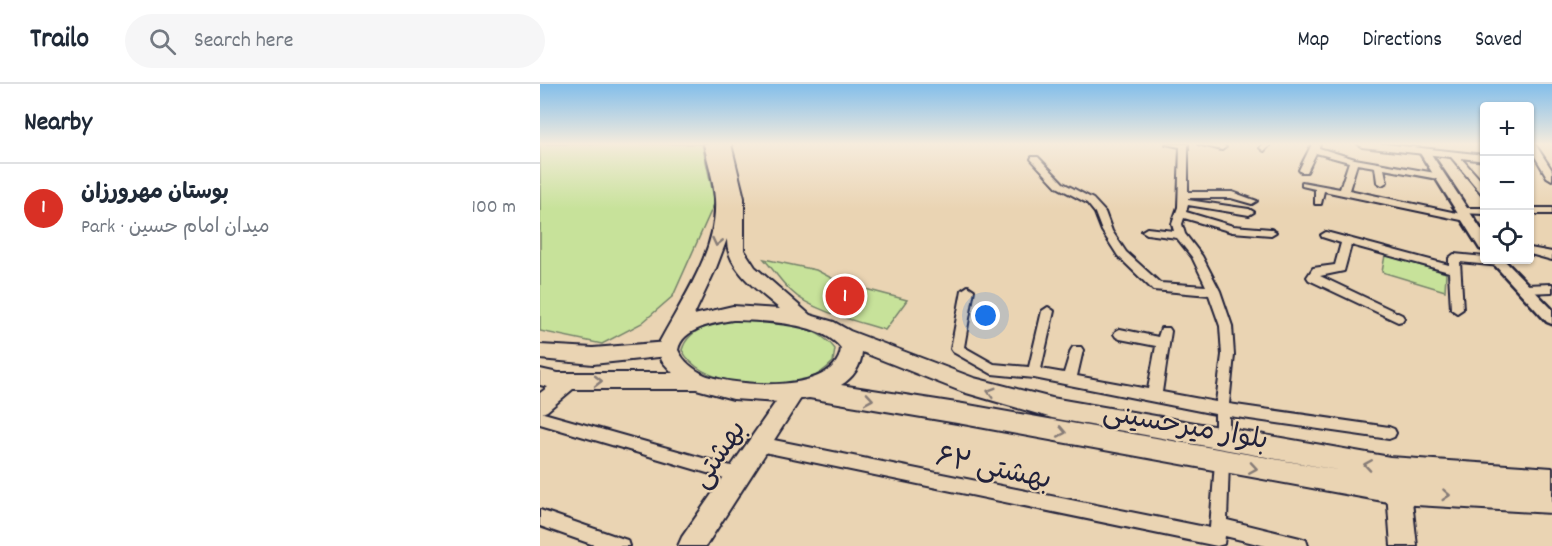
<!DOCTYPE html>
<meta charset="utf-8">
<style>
body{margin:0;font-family:Dekko,"Playpen Sans Arabic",sans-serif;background:#f6f6f7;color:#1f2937}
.controls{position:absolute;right:18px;top:18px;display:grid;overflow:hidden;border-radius:6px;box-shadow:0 2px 4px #0004}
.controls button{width:54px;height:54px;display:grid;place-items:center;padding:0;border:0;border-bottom:2px solid #e0e1e3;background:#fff;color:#1f2937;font:30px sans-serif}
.you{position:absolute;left:446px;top:232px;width:21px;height:21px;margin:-15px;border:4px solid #fff;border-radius:50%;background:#1a73e8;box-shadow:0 0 0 9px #1a73e833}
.badge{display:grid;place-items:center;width:39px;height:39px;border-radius:50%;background:#d93025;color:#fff;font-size:20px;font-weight:700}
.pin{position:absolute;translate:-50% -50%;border:3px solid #fff;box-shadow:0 2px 6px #0006}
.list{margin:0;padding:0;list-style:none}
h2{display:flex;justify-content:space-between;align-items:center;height:78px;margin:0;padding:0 24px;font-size:26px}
h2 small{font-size:20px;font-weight:400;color:#747a83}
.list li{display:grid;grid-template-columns:39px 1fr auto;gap:18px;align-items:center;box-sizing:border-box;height:90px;padding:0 24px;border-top:2px solid #e0e1e3}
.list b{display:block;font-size:22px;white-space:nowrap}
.list p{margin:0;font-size:20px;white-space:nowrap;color:#747a83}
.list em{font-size:20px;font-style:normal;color:#747a83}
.icon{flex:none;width:33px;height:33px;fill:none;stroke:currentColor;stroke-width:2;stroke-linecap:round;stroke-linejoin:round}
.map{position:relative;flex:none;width:1012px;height:462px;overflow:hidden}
header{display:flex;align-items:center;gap:36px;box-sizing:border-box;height:84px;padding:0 30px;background:#fff;border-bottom:2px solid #e0e1e3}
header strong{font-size:28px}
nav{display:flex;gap:33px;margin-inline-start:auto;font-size:21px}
.search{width:420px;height:54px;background:#f6f6f7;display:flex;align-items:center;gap:15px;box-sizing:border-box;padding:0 21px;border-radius:33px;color:#747a83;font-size:22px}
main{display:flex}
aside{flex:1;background:#fff}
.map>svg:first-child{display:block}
</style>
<header>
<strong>Trailo</strong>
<div class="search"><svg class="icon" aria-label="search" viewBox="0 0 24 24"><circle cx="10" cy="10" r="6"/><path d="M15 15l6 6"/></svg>Search here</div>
<nav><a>Map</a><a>Directions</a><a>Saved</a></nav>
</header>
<main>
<aside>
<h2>Nearby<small></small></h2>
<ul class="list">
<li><span class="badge">1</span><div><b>بوستان مهرورزان</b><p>Park · میدان امام حسین</p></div><em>100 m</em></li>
</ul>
</aside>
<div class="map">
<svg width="1012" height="462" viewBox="0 0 1012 462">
<rect width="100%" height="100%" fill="#ead4b3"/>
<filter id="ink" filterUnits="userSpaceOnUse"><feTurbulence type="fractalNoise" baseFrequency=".0167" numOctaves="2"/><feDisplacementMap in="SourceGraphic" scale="12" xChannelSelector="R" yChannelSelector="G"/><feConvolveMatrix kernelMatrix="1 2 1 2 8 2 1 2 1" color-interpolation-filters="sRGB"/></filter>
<g filter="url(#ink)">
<path fill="#c7e29a" stroke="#74826a" stroke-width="1.5" d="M0,60h162l13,58 -42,94 -31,27 -40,21 -62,-13z
M845,171l61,18 -1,18 -63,-19z
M224,175l52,11 23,12 68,18 -22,30c-28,-9 -74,-19 -94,-39 -10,-9 -18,-22 -27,-32z
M203,236c31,1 73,3 92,29l-2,13c-7,7 -14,13 -23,16 -36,12 -109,9 -128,-28 7,-25 39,-28 61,-30z"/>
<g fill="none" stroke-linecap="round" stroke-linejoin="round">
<g stroke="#22223b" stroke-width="4">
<path id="minor" d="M626,60h22v48h44l25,9 -5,3 -21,-6h-43v2l61,9 5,3 -5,3 -61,-10 -2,7 47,14 38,3 5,3 -5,3 -39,-3 -48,-14 -2,6 3,10 17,22 18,35 12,35 2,29 -5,49 160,23 5,2 2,4 -2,4 -5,2 -160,-23v22l-2,5 -5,1 -5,-1 -2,-5v-24l-181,-36 -42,-4 -39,-22 -2,-3 11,-59 6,-4 6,4 -10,57 30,17 35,3 13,-56 6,-4 6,4 -13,58 23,4 7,-23 2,-3h8l2,3 -6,26 71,13 8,-43 -36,-7 -4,-2 -2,-3 2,-3 4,-2 38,8 3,-9h8l2,3 -9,61 54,10 6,-47 -2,-29 -11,-31 -56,-5 -35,-34 -16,-25 -7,-18 -8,-10 -30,-16 -26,-28 1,-2h6l25,26 30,16 12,13 7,19 14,21 34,31 46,3 -14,-29 -15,-19 -30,-4 -5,-3 5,-3 27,3 -2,-7 6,-17 2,-60z
M658,60h22l6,3 -4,3z
M723,60h8l-7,7 -4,-3z
M772,60h8l-1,4 36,11 86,15v4l-3,1 -54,-10 3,13 -5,3 -5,-3 -2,-15 -18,-3 -8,26 117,25 5,3 -5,3 -142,-30 -3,13h-6v-15l-13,-3v-4l38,7 9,-27 -33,-9 -9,19h-6l-2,-2z
M818,60h27l100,11v6l-24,-3 24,27v10l-3,-1 -31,-37 -89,-10z
M990,60h5l17,26v10l-5,-3 -17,-29z
M922,124h23v6l-26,-1 -2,-2z
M990,124h22v6h-22z
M786,148l123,33v-7l5,-4 31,3v3h19l1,2 -5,4 -40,-4 3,47 -6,4 -6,-4 -2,-37 -98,-27 -7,26 -24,5 82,39 2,3 -2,3 -4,1 -89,-42 -2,-3 6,-9 22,-3 6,-22 -19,-6 -1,-2z
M990,164l22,4v8l-22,-6z
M1012,200v8l-27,1 -6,-4 6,-4z
M0,328l198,56 5,2 3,5 -3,5 -5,2 -198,-58z
M219,353l451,91 5,-66 2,-5 5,-2 5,2 2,5 -2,58 73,18 6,2 2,6h-42l-41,-10 -1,8 -7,2 -458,-95 -5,-2 -2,-5 2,-5z
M0,426l81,28 6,2 2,6h-32l-57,-20z"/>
</g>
<g stroke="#22223b" stroke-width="5">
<path id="tertiary" d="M885,66l4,1 56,84v15l-5,-1 -60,-96z
M950,176h14l48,49v15l-5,-2z"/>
</g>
<g stroke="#22223b" stroke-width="4">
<path id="secondary" d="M128,258l7,2 3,5 -3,5 -7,2 -75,8 -53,-5v-14l53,3z
M0,285l18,4h138l7,2 3,6 -3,6 -7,2h-123l-26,22 -7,3v-21l8,-6 -8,-2z
M254,300l7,2 3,6 -3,6 -95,148h-28l4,-9 105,-151z
M859,397l8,3 4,8 6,54h-26l-4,-54 4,-8z"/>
</g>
<g stroke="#22223b" stroke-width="4">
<path id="primary" d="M164,60h27l13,54v52l11,17 55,48 24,7 16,9 124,47 78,20 338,59 162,11v45l-153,-9 -436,-80 -154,-26 -29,4 -47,-3 -44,-12 -9,-6 -18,-20 -4,-11 2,-9c23,-43 58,-91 55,-142 -1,-18 -7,-37 -11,-55zM187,155c-1,30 33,53 53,70l-47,-3 -39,9 22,-47zM193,236c31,1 88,2 108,28 -3,47 -105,39 -136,27 -11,-5 -22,-14 -27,-25 4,-22 36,-27 55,-30zM322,268l101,40 89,26 291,53 -380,-67 -122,-19c12,-7 20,-19 21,-33z"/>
</g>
<use href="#minor" fill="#ead4b3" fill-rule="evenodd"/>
<use href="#tertiary" fill="#ead4b3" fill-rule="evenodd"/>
<use href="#secondary" fill="#ead4b3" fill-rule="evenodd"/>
<use href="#primary" fill="#ead4b3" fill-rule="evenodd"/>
</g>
<defs><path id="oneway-chevron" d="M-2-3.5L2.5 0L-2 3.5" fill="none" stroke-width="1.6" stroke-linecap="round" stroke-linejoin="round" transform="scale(1.5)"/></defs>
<g stroke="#867b77">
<use href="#oneway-chevron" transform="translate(177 158) rotate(103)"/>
<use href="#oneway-chevron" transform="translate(58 297)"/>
<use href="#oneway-chevron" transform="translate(451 308) rotate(-163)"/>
<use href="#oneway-chevron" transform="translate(329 315) rotate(9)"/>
<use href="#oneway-chevron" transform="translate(522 348) rotate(11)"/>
<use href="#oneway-chevron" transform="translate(828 381) rotate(-171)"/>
<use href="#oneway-chevron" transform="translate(713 384) rotate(9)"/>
<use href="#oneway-chevron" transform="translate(906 411) rotate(4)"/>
</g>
</g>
<linearGradient id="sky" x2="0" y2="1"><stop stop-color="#83beea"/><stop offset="0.48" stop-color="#f6ecdd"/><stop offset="1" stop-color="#f6ecdd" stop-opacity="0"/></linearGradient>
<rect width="1012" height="125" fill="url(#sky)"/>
<g text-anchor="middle" stroke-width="4.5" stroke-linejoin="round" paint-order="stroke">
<g font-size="28" fill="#22223b" stroke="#ead4b3">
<text transform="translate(646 340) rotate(10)" y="10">بلوار میرحسینی</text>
<text transform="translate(177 369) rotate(-56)" y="10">بهشتی</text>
<text transform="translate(454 382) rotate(12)" y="10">بهشتی ۶۲</text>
</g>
</g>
</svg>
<div class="controls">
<button>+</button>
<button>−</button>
<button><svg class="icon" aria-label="locate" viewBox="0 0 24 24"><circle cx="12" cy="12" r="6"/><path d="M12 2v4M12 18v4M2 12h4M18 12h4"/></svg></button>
</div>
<div class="you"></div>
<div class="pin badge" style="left:305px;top:212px">1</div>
</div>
</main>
